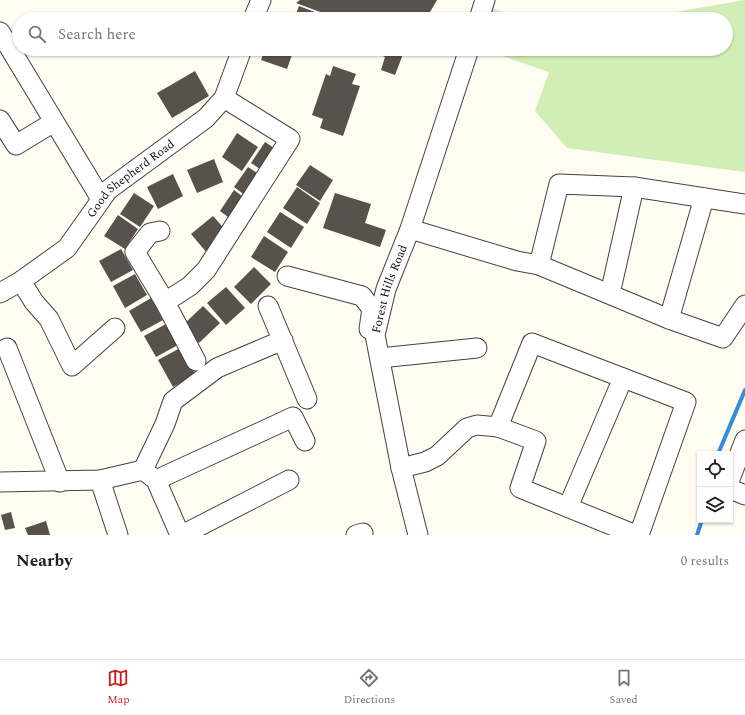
<!DOCTYPE html>
<style>
body{margin:0;font-family:Spectral,serif;background:#f6f6f6;color:#202124}
.controls{position:absolute;right:12px;bottom:12px;display:grid;overflow:hidden;border-radius:0px;box-shadow:0 1px 3px #0004}
.controls button{width:36px;height:36px;display:grid;place-items:center;padding:0;border:0;border-bottom:1px solid #e0e0e0;background:#fff;color:#202124;font:20px sans-serif}
.list{margin:0;padding:0;list-style:none}
h2{display:flex;justify-content:space-between;align-items:center;height:52px;margin:0;padding:0 16px;font-size:17px}
h2 small{font-size:13px;font-weight:400;color:#757577}
.icon{flex:none;width:22px;height:22px;fill:none;stroke:currentColor;stroke-width:2;stroke-linecap:round;stroke-linejoin:round}
.map{position:relative;flex:none;width:745px;height:535px;overflow:hidden}
.search{position:absolute;background:#fff;box-shadow:0 1px 3px #0004;left:12px;right:12px;top:12px;height:44px;display:flex;align-items:center;gap:10px;box-sizing:border-box;padding:0 14px;border-radius:22px;color:#757577;font-size:15px}
.sheet{height:124px;background:#fff}
nav{display:flex;justify-content:space-around;align-items:center;box-sizing:border-box;height:56px;border-top:1px solid #e0e0e0;background:#fff;font-size:11px;color:#757577}
nav a{display:grid;justify-items:center;gap:2px}
nav .on{color:#cc1b1a}
.map>svg:first-child{display:block}
</style>
<div class="map">
<svg width="745" height="535" viewBox="0 0 745 535">
<rect width="100%" height="100%" fill="#fffdf2"/>
<path fill="#d1eeb7" d="M745,0v172l-178,-24 -32,-37 14,-39 -67,-23h244v-30h-92z
M492,8l30,11h-34z"/>
<g fill="none" stroke-linecap="round" stroke-linejoin="round">
<path stroke="#328ed9" stroke-width="4" d="M718,454l27,-64
M697,535l5,-15"/>
</g>
<path fill="#59514b" d="M300,0h137l-11,19h-87l-43,-16z
M299,6l34,13h-39z
M265,49h29l-7,20 -26,-9z
M364,49h41l-10,26 -14,-5 4,-13z
M333,66l23,8 -4,10 8,2 -17,50 -23,-8 3,-9 -11,-4 14,-41 4,2z
M195,71l14,25 -37,22 -15,-25z
M237,133l21,14 -16,24 -20,-14z
M265,142l12,8 -14,21 -12,-8z
M214,159l9,23 -26,11 -10,-23z
M310,165l23,15 -13,21 -24,-16z
M248,167l12,8 -14,21 -12,-9z
M173,174l10,22 -25,13 -11,-22z
M297,187l23,16 -13,21 -24,-16z
M234,190l12,9 -14,21 -12,-9z
M134,193l20,13 -14,21 -20,-13z
M335,193l36,11 -6,19 21,7 -6,17 -57,-19z
M280,212l24,15 -13,21 -24,-16z
M118,215l20,14 -13,20 -21,-13z
M213,216l16,18 -22,19 -16,-19z
M264,236l24,16 -13,20 -24,-15z
M121,249l12,21 -22,12 -12,-21z
M254,267l17,17 -20,20 -17,-17z
M135,274l12,21 -22,13 -12,-22z
M226,287l19,21 -19,17 -19,-22z
M151,298l12,22 -22,12 -12,-21z
M203,306l17,17 -21,20 -16,-18z
M166,324l12,21 -22,12 -12,-21z
M180,348l15,26 -22,13 -15,-27z
M11,512l4,16 -10,2 -4,-15z
M46,521l4,14h-22l-3,-7z"/>
<g fill="none" stroke-linecap="round" stroke-linejoin="round">
<g stroke="#424242" stroke-width="21">
<g id="minor">
<path d="M253,19l8,-19"/>
<path d="M479,19l6,-19"/>
<path d="M0,32l101,167"/>
<path d="M0,120l16,25 38,-23"/>
<path d="M410,229l107,32 22,4 130,54 54,19 22,-33"/>
<path d="M160,231l-10,2 -15,19 30,50 31,59"/>
<path d="M539,265l20,-81 75,3 111,17"/>
<path d="M287,276l75,20 10,13 -3,20"/>
<path d="M21,281l13,21 15,17 23,47 43,-38"/>
<path id="s1" d="M0,293l21,-12 46,-33 41,-58 98,-72 18,-20 18,-49"/>
<path d="M610,294l24,-107"/>
<path d="M165,302l25,-16 16,-16 84,-131 -66,-41"/>
<path d="M268,306l39,93"/>
<path d="M669,319l35,-121"/>
<path d="M7,348l53,134"/>
<path d="M380,358l97,-10"/>
<path d="M498,427l34,-84 154,59 -47,133"/>
<path d="M401,468l24,-6 12,-6 30,-28 10,-3 21,2 38,14 -16,47 116,47"/>
<path d="M143,470l22,-46 8,-23 44,-33 66,-28"/>
<path d="M730,479l15,-39"/>
<path d="M100,480l18,55"/>
<path d="M156,480l137,-63 12,24"/>
<path d="M0,482l100,-2 43,-10 13,10 24,55"/>
<path d="M730,489l15,6"/>
<path d="M568,507l55,-129"/>
<path d="M182,535l107,-55"/>
<path d="M356,535l7,-2"/>
<path id="s2" d="M418,535l-17,-67 -26,-133 11,-46 24,-60 59,-180"/>
</g>
</g>
<use href="#minor" stroke="#fff" stroke-width="19"/>
</g>
<g text-anchor="middle" stroke-width="4" stroke-linejoin="round" paint-order="stroke">
<g font-size="12" fill="#0f0f0f" stroke="#fff">
<text dy="4" stroke="none"><textPath href="#s1" startOffset="176">Good Shepherd Road</textPath></text>
<text dy="4" stroke="none"><textPath href="#s2" startOffset="253">Forest Hills Road</textPath></text>
</g>
</g>
</svg>
<div class="controls">
<button><svg class="icon" aria-label="locate" viewBox="0 0 24 24"><circle cx="12" cy="12" r="6"/><path d="M12 2v4M12 18v4M2 12h4M18 12h4"/></svg></button>
<button><svg class="icon" aria-label="layers" viewBox="0 0 24 24"><path d="M12 4l9 5-9 5-9-5zM3 14l9 5 9-5"/></svg></button>
</div>
<div class="search"><svg class="icon" aria-label="search" viewBox="0 0 24 24"><circle cx="10" cy="10" r="6"/><path d="M15 15l6 6"/></svg>Search here</div>
</div>
<section class="sheet">
<h2>Nearby<small>0 results</small></h2>
<ul class="list">
</ul>
</section>
<nav>
<a class="on"><svg class="icon" aria-label="map" viewBox="0 0 24 24"><path d="M3 6l6-2 6 2 6-2v14l-6 2-6-2-6 2zM9 4v14M15 6v14"/></svg>Map</a>
<a><svg class="icon" aria-label="directions" viewBox="0 0 24 24"><path d="M12 3l9 9-9 9-9-9zM9 14v-3h6M13 9l2 2-2 2"/></svg>Directions</a>
<a><svg class="icon" aria-label="saved" viewBox="0 0 24 24"><path d="M7 4h10v16l-5-4-5 4z"/></svg>Saved</a>
</nav>
